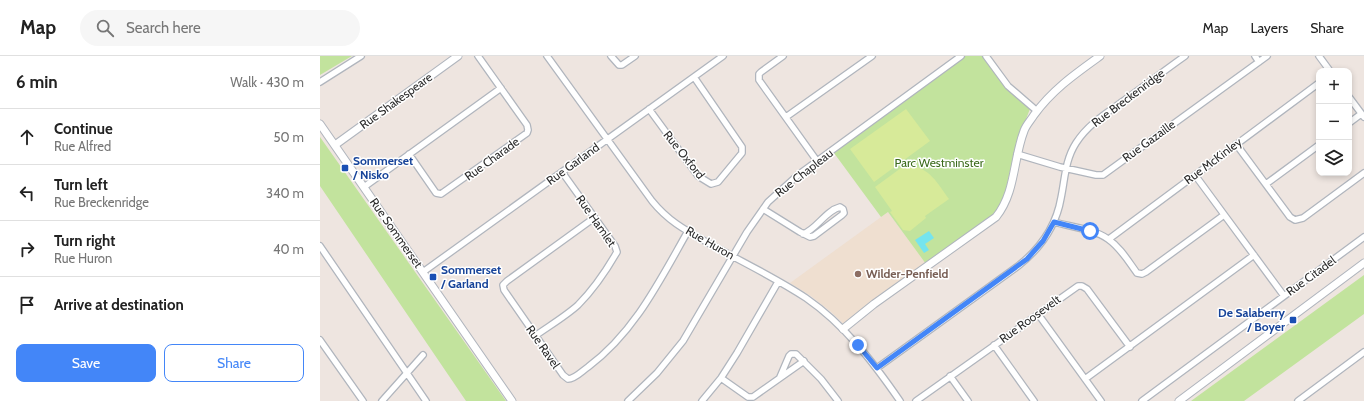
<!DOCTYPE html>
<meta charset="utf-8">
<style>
body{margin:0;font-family:Cabin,sans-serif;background:#f6f6f6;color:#222}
.controls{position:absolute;right:12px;top:12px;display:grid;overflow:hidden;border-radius:8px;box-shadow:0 2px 6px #0003}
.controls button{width:36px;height:36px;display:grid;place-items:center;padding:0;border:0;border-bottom:1px solid #e0e0e0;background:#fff;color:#222;font:20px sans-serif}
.stop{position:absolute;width:12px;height:12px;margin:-9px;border:3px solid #4386f8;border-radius:50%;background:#fff}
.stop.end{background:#4386f8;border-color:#fff;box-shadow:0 1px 4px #0008}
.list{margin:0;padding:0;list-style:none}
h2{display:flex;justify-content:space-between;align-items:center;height:52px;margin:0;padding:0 16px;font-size:17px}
h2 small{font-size:13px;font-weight:400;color:#767676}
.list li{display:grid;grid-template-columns:26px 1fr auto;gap:12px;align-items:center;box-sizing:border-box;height:56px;padding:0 16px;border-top:1px solid #e0e0e0}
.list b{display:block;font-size:15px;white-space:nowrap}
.list p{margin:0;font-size:13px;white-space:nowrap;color:#767676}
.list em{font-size:13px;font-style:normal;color:#767676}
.actions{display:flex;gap:8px;padding:12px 16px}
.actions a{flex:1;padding:9px 0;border:1px solid #4386f8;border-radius:8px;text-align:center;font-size:14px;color:#4386f8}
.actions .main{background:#4386f8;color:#fff}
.icon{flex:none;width:22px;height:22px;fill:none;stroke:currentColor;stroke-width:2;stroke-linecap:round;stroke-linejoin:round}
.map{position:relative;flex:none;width:1044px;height:345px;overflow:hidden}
header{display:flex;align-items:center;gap:24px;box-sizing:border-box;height:56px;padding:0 20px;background:#fff;border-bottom:1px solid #e0e0e0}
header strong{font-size:19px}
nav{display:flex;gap:22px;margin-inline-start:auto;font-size:14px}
.search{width:280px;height:36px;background:#f6f6f6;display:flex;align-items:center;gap:10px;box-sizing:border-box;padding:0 14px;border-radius:22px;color:#767676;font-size:15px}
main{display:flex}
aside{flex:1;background:#fff}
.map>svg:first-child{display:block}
</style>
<header>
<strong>Map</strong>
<div class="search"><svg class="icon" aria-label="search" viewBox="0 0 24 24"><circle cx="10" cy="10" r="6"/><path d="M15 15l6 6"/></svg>Search here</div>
<nav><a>Map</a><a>Layers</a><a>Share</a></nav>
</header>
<main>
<aside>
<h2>6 min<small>Walk · 430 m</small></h2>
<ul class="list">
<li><svg class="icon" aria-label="ahead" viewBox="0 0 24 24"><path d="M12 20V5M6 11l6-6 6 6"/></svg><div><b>Continue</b><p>Rue Alfred</p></div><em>50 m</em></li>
<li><svg class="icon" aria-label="left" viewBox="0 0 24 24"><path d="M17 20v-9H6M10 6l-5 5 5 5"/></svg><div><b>Turn left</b><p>Rue Breckenridge</p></div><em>340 m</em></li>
<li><svg class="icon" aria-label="right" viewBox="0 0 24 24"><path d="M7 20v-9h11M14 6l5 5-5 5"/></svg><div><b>Turn right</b><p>Rue Huron</p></div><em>40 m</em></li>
<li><svg class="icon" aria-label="arrive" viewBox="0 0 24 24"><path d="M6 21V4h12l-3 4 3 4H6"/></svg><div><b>Arrive at destination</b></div></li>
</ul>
<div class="actions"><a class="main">Save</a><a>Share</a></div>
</aside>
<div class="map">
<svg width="1044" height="345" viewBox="0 0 1044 345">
<rect width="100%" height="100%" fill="#eee5e0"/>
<path fill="#efdfd0" d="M568,156l38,52 -82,60 -14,-13 -19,-15 -21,-13z"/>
<path fill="#c2e39d" d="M0,0h32l-32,19z
M644,0h18l24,32 24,21c-6,15 -12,29 -16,44 -6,23 -7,46 -21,65l-67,46 -38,-52 -7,5 -47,-64z
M0,81l186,264h-40l-146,-215z
M1044,219v39l-120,87h-53z"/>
<path fill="#d7ea99" d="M586,53l24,32 -56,41 -24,-33z
M588,110c21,0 30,18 41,33l-24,17 1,2 -16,13 -7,-1 -13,-18 2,-1 -17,-24 26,-19z"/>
<path fill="#75e4ee" d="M609,175l5,7 -9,6 4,6 -5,3 -9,-13z"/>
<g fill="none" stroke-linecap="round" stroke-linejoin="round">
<g stroke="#b0b5bd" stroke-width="8">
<path id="minor" d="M227,0l105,145c17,21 35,30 58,43 32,18 66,34 96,54 39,27 67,64 94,103
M291,0l8,9h3l13,-9
M463,0l-22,16 -2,2v6l58,81
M666,0l22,30 29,25
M935,0l4,6
M999,0l11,15
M0,26l41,-26
M1029,41l15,20
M329,53l49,67 13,8 7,-2 24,-29v-6l-48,-70
M466,61l86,-61
M1029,67l12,-9
M916,88l54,73 5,3 8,-2 61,-45
M89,98l27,39 5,1 86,-61 1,-3 -1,-5 -49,-69
M697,98l43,13 36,8h7l164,-119
M875,119l89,121
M946,128l53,-39
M44,131l137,-99
M443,153l37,23 10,5 4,-1 28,-21 2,-2 -1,-4 -3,-2c-15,4 -23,22 -37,27
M274,162l-87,63 -4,4 1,5 59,85 5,4c7,0 14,-8 20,-12 47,-35 72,-87 100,-136
M734,166c17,5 40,7 54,17 13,9 20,22 29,34l5,1 4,-2 78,-57
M789,183l210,-156
M0,190l106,155
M103,216l300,-216
M718,258l63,87
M215,280c14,-10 31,-20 43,-31 16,-16 28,-34 39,-53l-2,-6 -53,-74
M0,284l43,61
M674,289l40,56
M557,312l141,-102c23,-18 38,-39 43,-68 4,-19 4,-38 15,-55 12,-19 32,-31 50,-44 20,-14 39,-29 59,-43
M630,320l18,25
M460,321l9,-21 2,-2h5l25,25 17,22
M401,322l27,19h5l51,-36
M765,323l169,-124
M62,345l41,-46
M308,345l29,-28 26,-32 64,-109 21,-30 30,-27 163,-119
M382,345l19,-23 16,-25 41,-71
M596,345l162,-115h4l5,3 43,58
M822,345l222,-164
M978,345l66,-49"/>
</g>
<g stroke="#b0b5bd" stroke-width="9">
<path id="tertiary" d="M0,68l192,277
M15,89l123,-89
M523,273l31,-25 122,-87c20,-25 17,-58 28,-86 2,-6 7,-11 10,-16 18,-25 41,-41 66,-59
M859,345l185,-138"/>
</g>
<use href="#minor" stroke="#fff" stroke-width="5.5"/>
<use href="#tertiary" stroke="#fff" stroke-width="7"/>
</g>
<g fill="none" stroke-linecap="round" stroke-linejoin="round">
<path stroke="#4386f8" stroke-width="5" d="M538,289l19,23 150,-109 16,-18 11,-19 36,9"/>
</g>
<g fill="#1a4fb4" stroke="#fff" stroke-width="1.5">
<rect x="21" y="108" width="8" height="8" rx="2"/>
<rect x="109" y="217" width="8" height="8" rx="2"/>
<rect x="969" y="260" width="8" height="8" rx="2"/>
</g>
<circle fill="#8d6e63" stroke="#fff" stroke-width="1.5" cx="538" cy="218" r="4"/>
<g text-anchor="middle" stroke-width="3" stroke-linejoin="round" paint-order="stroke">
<g font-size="12" fill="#2d2d2d" stroke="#fff">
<text transform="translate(808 42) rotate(-37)" y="4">Rue Breckenridge</text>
<text transform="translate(76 45) rotate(-36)" y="4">Rue Shakespeare</text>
<text transform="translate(829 85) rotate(-36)" y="4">Rue Gazaille</text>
<text transform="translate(364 99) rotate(51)" y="4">Rue Oxford</text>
<text transform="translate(172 103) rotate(-36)" y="4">Rue Charade</text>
<text transform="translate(893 105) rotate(-37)" y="4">Rue McKinley</text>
<text transform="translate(253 108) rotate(-36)" y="4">Rue Garland</text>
<text transform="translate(484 117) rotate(-38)" y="4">Rue Chapleau</text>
<text transform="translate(276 165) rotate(55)" y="4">Rue Hamlet</text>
<text transform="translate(76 177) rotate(55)" y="4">Rue Sommerset</text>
<text transform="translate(390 187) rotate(30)" y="4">Rue Huron</text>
<text transform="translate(991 220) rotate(-36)" y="4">Rue Citadel</text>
<text transform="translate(710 263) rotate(-36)" y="4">Rue Roosevelt</text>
<text transform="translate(223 291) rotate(55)" y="4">Rue Ravel</text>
</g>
<g font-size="12" font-weight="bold" fill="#164399" stroke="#fff" text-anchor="start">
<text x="33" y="109">Sommerset<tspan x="33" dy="14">/ Nisko</tspan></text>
<text x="121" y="218">Sommerset<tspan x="121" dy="14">/ Garland</tspan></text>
<text x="965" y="261" text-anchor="end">De Salaberry<tspan x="965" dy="14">/ Boyer</tspan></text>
</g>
<g font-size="12" fill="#3b6b1c" stroke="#fff">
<text x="619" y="111">Parc Westminster</text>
</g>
<g font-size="12" font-weight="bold" fill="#785e54" stroke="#fff" text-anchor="start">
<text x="546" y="222">Wilder-Penfield</text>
</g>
</g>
</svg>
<div class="controls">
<button>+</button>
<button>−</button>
<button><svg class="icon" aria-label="layers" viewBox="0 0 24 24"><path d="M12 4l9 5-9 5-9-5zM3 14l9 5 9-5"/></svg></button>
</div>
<div class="stop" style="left:770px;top:175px"></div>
<div class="stop end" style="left:538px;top:289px"></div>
</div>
</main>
